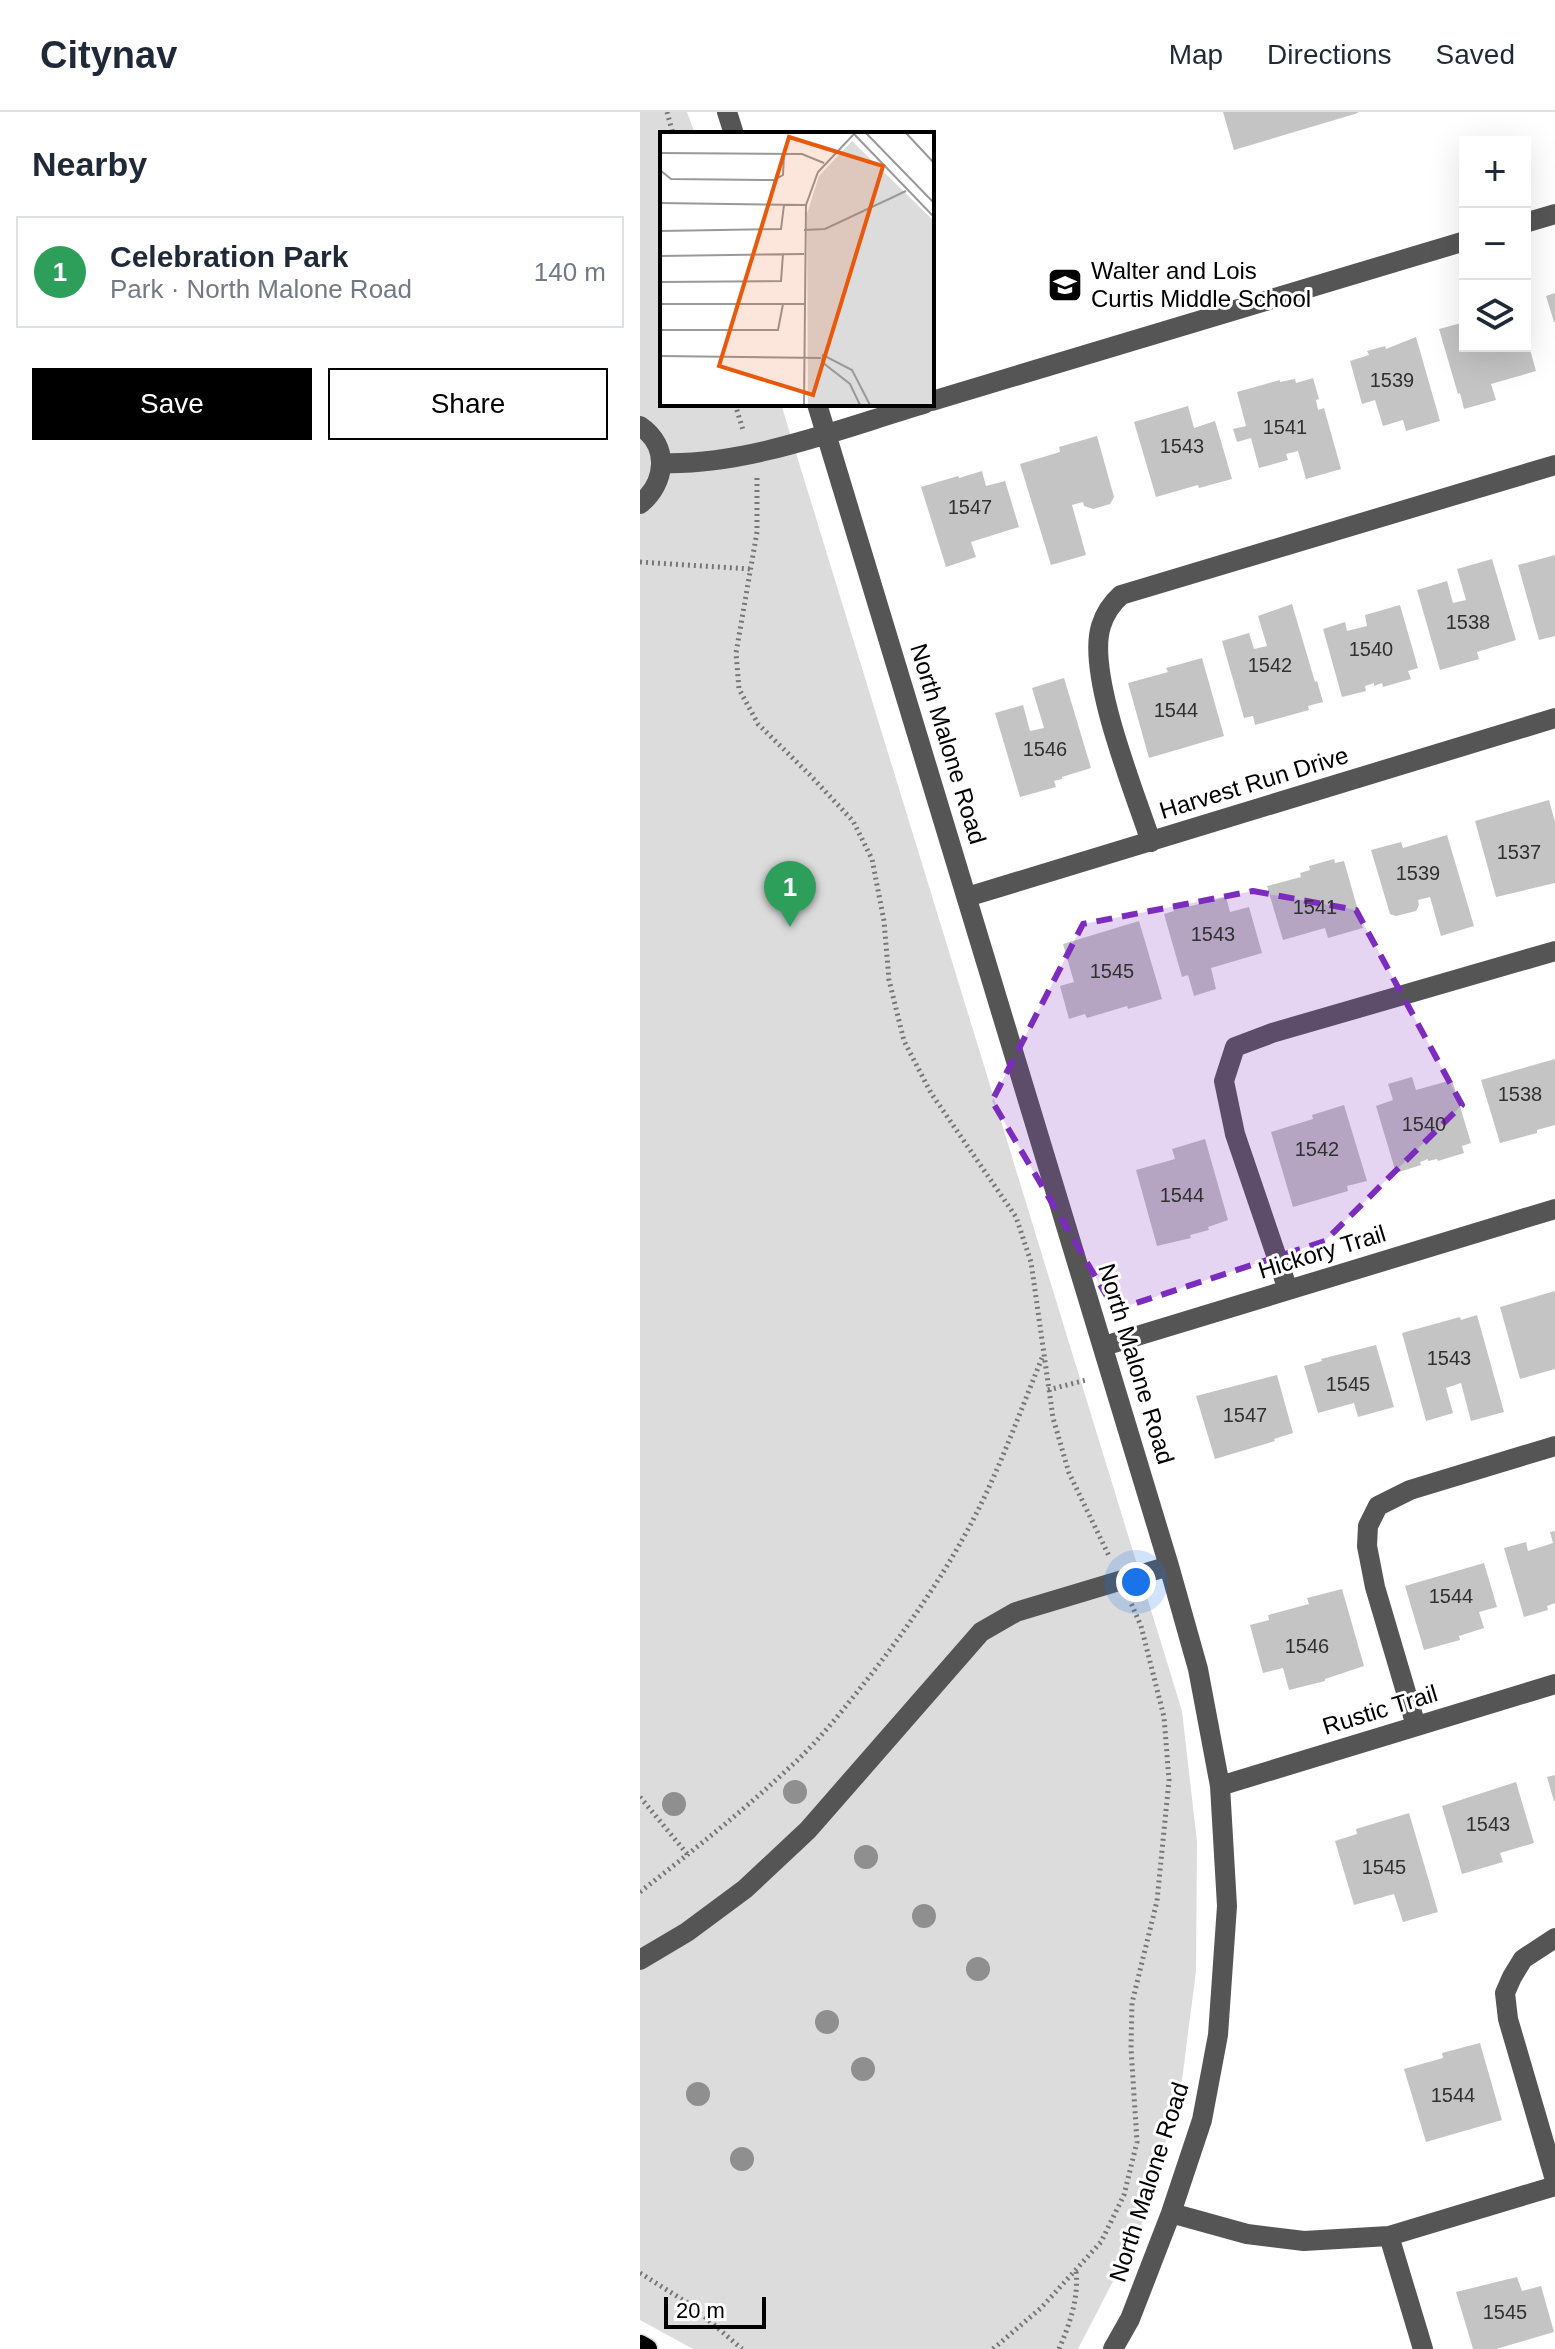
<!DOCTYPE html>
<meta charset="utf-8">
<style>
body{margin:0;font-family:Arial,sans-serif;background:#f6f6f7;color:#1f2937}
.controls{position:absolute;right:24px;top:24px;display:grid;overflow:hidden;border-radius:0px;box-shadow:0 8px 32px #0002}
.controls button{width:72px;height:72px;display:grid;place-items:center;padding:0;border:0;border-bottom:2px solid #e0e1e3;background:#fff;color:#1f2937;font:40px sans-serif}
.scale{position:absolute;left:24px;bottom:20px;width:102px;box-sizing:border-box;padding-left:8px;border:4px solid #000;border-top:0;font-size:22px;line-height:28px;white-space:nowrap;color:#000;-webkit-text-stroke:6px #fff;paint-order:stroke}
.you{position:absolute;left:496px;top:1470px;width:28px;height:28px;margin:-20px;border:6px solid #fff;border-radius:50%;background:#1a73e8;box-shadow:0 0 0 12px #1a73e833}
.badge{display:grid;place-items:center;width:52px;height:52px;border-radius:50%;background:#000;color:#fff;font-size:26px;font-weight:700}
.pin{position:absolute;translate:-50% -66px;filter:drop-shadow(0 2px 4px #0008)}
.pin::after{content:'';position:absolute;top:42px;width:28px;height:24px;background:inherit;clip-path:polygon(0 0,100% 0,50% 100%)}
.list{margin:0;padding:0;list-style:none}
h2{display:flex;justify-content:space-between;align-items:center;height:104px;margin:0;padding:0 32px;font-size:34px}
h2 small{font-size:26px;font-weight:400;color:#747a83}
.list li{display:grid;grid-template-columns:52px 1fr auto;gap:24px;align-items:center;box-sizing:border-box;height:112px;margin:0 16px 16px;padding:0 16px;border:2px solid #e0e1e3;border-radius:0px}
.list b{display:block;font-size:30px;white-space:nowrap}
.list p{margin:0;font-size:26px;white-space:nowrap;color:#747a83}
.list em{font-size:26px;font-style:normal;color:#747a83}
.actions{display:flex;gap:16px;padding:24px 32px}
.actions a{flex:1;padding:18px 0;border:2px solid #000;border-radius:0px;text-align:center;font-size:28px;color:#000}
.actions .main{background:#000;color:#fff}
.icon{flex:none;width:44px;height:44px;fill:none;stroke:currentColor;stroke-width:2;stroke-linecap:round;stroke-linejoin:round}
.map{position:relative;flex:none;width:915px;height:2237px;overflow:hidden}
header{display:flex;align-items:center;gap:48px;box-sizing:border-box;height:112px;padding:0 40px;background:#fff;border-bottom:2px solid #e0e1e3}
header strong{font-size:38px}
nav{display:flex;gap:44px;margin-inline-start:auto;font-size:28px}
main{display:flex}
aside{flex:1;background:#fff}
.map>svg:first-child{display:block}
</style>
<header>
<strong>Citynav</strong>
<nav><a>Map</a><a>Directions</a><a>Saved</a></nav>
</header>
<main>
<aside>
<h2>Nearby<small></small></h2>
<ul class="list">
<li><span class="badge" style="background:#2e9e5b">1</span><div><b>Celebration Park</b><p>Park · North Malone Road</p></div><em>140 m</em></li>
</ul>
<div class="actions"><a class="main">Save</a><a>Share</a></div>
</aside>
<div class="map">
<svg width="915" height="2237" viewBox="0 0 915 2237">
<rect width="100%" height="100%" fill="#fff"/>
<path fill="#dcdcdc" d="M0,0h47l8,22h-33v270h119l401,1307 15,131 -1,129 -15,117 -40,139 -63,122h-385l-53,-29z"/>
<path fill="#c4c4c4" d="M583,0h135v1l-124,37z
M915,181v29h-1l-8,-26z
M825,210v24h60l1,-11 10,36 -45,13 5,16 -32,9 -4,-16 -2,1 -19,-65z
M776,225l24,84 -34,10 -3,-11 -20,6 -8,-26 -13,4 -12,-43 19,-6 -2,-4 18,-5 1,3z
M673,266l6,21 -3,1 2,10 6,-2 17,61 -35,10 -8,-28 -12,3 2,6 -29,8 -8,-30 -14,4 -4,-13 13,-3 -9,-34 43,-12v2l15,-3 1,4z
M548,294l6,22 21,-7 17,58 -33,9 -1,-3 -42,12 -22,-75z
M457,324l17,61 -4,7 -17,5 -9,-3 -1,-4 -11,3 14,50 -35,10 -31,-101 40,-12 -1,-5z
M342,359l4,15 19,-5 14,46 -48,15 5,15 -30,10 -25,-80 37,-11 1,2z
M915,443v81l-16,4 -21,-75z
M852,447l24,81 -39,12 2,7 -39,11 -23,-80 30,-9 6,22 13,-3 -9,-31z
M652,492l23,78 2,-1 6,21 -15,4 1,4 -54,15 -2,-9 -9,2 -22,-77 27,-8 5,16 13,-3 -9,-30z
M760,493l18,63 -10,3 3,8 -28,8 -1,-4 -8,3v-3l-9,3 1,5 -24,6 -19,-68 22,-7 2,9 20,-5 -2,-11z
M562,546l22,78 -75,22 -21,-75 40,-11 -2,-4z
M424,566l27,90 -29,9v2l-8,2 2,6 -36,10 -25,-84 28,-8 7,26 14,-3 -12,-40z
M909,688l6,22v61l-59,14 -21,-76z
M807,723l27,91 -33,10 -11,-39 -12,3 1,5 -3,6 -20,5 -6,-2 -19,-64 30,-8 2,6z
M694,747l1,4 9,-2 19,67 -35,10 -3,-10 -42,12 -16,-54 34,-9 -1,-4 10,-3 -1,-4z
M586,785l4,15 19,-5 13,46 -51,15 5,21 -22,7 -6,-21 -6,2 -18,-63 10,-3 -2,-6 13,-4 2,6z
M499,809l23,78 -34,10 -1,-3 -40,12 -2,-4 -16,5 -9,-33 14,-4 -11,-38z
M915,947v66l-18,5v3l-37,10 -19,-63z
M772,965l4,13 36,-10 19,63 -9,3 2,7 -26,8 -1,-2 -9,2v-2l-8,3 1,3 -25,8 -20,-67 17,-6 -5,-16z
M704,993l23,76 -20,5 1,5 -55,16 -22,-75 42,-13 -1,-4z
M565,1027l23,81 -20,7 1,3 -19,5 1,3 -34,8 -21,-76 39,-11 -3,-10z
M915,1179v78l-35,10 -20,-72z
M837,1203l27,97 -33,9 -10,-38 -15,5 7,25 -27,8 -24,-88 58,-16 1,3z
M736,1233l18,62 -36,10 -4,-14 -36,10 -14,-47 18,-5 -1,-2z
M637,1263l16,58 -19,6 1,2 -60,18 -19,-63z
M915,1419v72l-8,3 1,4 -24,7 -20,-69 22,-6 2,9 25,-8 -3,-11z
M844,1451l13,44 -18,5 5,16 -25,8 1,4 -36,10 -19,-64z
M702,1477l22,77 -39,13v2l-36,9 -6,-22 -20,5 -13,-48 19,-5 -1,-5 41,-11 -2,-6z
M915,1663v26h-1l-7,-24z
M876,1670l18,61 -34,10 3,9 -41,12 -20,-68z
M769,1701l29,99 -35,10 -9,-28 -40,11 -19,-64 22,-7 -1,-5z
M840,1931l22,77 -76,22 -22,-73 39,-11 -1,-5z
M877,2165l5,14 19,-5 13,46 -58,17h-23l-17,-57z"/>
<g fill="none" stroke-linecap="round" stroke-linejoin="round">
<g stroke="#dbdbdb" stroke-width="23">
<path id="major" d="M0,2233l7,4"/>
</g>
<path stroke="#777" stroke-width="5" stroke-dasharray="2 4" stroke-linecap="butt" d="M27,0l6,22
M95,292l8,26
M117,366v54l-21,121 3,36 19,35 51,50 44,47 19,38 12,62 5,59 15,61 27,52 85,124 15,45 22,156 16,55 41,85
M0,450l111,7
M408,1278l38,-10
M0,1685l48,58
M0,1780c51,-40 102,-80 149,-124 29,-26 53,-57 77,-87 40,-51 77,-104 107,-161 27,-52 47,-108 69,-162
M0,2161l51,32 51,44
M353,2237l48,-41 60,-66 23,-47 13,-53 -6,-94 1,-45 25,-102 12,-121 -5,-63 -23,-91 -10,-23
M419,2237c11,-26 20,-51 17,-79"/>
<path stroke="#555" stroke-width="20" d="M87,0l7,22
M885,111l30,-9
M292,289l533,-160
M177,292l352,1162 29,103 22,117 7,120 -9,129 -16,85 -31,93 -41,106 -17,30
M0,314c30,20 26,57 0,78
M21,351c86,3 181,-35 263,-59
M511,730c-16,-49 -65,-168 -50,-216 4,-13 10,-22 20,-31l434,-130
M327,785l588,-179
M648,1178l-53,-156 -11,-53 11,-34 37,-14 283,-82
M464,1234l451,-137
M776,1614l-41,-139 -8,-41 1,-20 10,-20 32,-16 145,-44
M580,1674l335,-102
M915,1826l-32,21 -11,18 -7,16 3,26 47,161
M0,1848l47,-28 58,-43 63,-59 173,-198 35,-20 153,-46
M531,2101l76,21 57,7 85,-5 166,-50
M749,2124l34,113"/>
<use href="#major" stroke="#000" stroke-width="20"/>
</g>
<g fill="#8f8f8f">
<circle cx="155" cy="1680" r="12"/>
<circle cx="34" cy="1692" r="12"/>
<circle cx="226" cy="1745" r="12"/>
<circle cx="284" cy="1804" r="12"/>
<circle cx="338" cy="1857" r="12"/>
<circle cx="187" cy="1910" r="12"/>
<circle cx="223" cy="1957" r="12"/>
<circle cx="58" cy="1982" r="12"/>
<circle cx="102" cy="2047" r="12"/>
</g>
<path fill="#7b2cbf" fill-opacity="0.2" stroke="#7b2cbf" stroke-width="6" stroke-dasharray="16 10" stroke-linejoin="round" d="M613,779l103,19 106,195 -137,136 -210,69 -123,-209 91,-177z"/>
<defs>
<g id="school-square" transform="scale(1.8)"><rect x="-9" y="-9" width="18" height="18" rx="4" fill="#000" stroke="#fff"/><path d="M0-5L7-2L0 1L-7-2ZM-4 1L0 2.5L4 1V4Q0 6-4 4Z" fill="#fff"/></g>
</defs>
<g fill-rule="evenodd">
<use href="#school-square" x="425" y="173"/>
</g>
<g text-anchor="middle" stroke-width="6" stroke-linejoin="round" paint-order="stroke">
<g font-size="20" fill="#313131">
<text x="752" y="275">1539</text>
<text x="645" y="322">1541</text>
<text x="542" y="341">1543</text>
<text x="330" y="402">1547</text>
<text x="828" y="517">1538</text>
<text x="731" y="544">1540</text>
<text x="630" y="560">1542</text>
<text x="536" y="605">1544</text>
<text x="405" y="644">1546</text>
<text x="879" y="747">1537</text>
<text x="778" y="768">1539</text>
<text x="675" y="802">1541</text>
<text x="573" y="829">1543</text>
<text x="472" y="866">1545</text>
<text x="880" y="989">1538</text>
<text x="784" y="1019">1540</text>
<text x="677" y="1044">1542</text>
<text x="542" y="1090">1544</text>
<text x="809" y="1253">1543</text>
<text x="708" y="1279">1545</text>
<text x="605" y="1310">1547</text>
<text x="811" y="1491">1544</text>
<text x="667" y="1541">1546</text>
<text x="848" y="1719">1543</text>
<text x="744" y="1762">1545</text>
<text x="813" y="1990">1544</text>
<text x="865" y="2207">1545</text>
</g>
<g font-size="24" fill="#000" stroke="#fff" text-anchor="start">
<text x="451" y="167">Walter and Lois<tspan x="451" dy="28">Curtis Middle School</tspan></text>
</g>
<g font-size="24" fill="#000" stroke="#fff">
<text transform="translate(308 632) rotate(73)" y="8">North Malone Road</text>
<text transform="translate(614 671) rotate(-17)" y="8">Harvest Run Drive</text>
<text transform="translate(682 1140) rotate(-17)" y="8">Hickory Trail</text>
<text transform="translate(496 1252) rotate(73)" y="8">North Malone Road</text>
<text transform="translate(740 1598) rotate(-17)" y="8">Rustic Trail</text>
<text transform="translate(509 2070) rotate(-72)" y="8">North Malone Road</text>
</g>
</g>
<g transform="translate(20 20)">
<rect width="274" height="274" fill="#fff"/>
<path d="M192,9l82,80v184h-126l-1,-191 12,-38z" fill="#dcdcdc"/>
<path fill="none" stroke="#999" stroke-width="2" d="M193,1l81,84M206,1l68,70M246,1l28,30M0,21l142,1 22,9M0,38l11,9 103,1 9,-5 1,-21M0,71l146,2M144,98l21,-1 81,-38M0,99l121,-2 3,-24M0,124l144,-2M0,150l121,-1 2,-27M0,172h144M0,198h118l5,-26M0,224l161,2M144,273l2,-200 12,-33 37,-39M200,273l-10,-21 -28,-22 1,-7 29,15 18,35"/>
<path fill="#e8590c" fill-opacity="0.15" stroke="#e8590c" stroke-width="4" d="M129,5l94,29 -70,229 -94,-29z"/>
<rect width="274" height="274" fill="none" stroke="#000" stroke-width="4"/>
</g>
</svg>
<div class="controls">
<button>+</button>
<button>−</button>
<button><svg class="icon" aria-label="layers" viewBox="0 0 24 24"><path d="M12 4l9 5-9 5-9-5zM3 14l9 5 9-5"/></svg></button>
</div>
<div class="scale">20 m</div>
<div class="you"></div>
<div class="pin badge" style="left:150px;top:815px;background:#2e9e5b">1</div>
</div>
</main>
